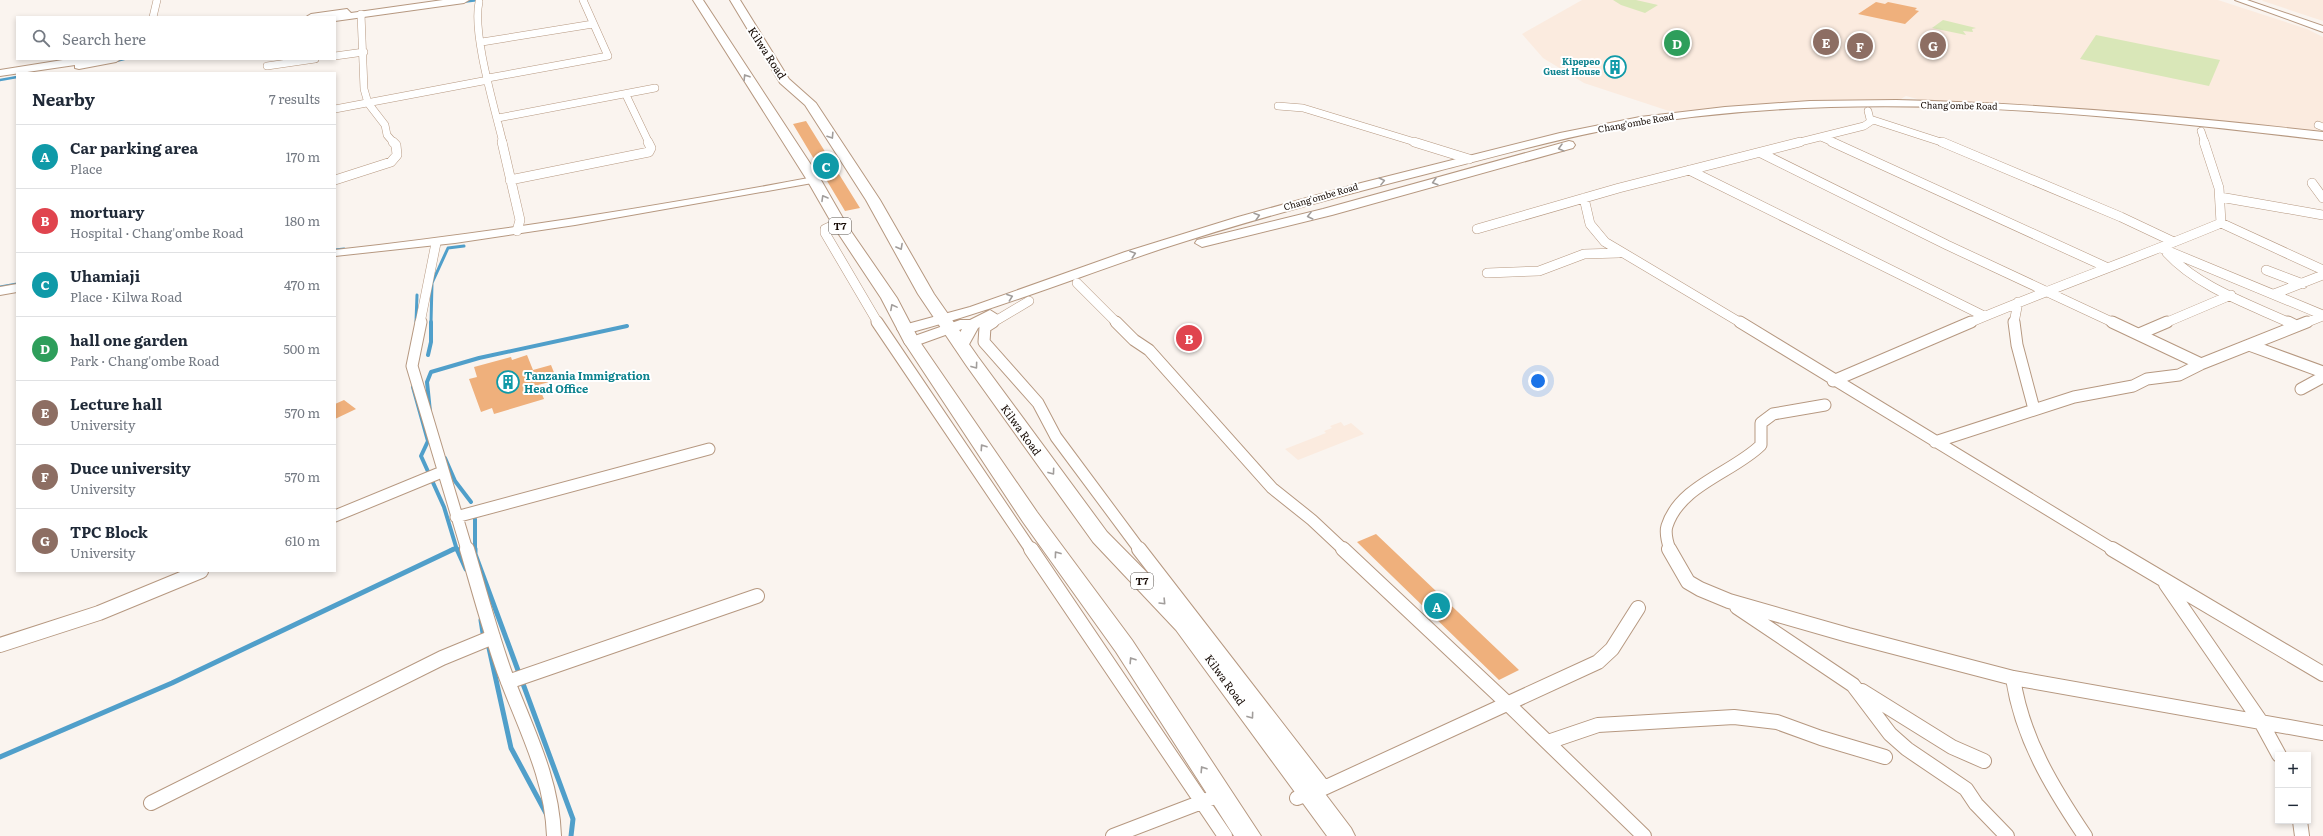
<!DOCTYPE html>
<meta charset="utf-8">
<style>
body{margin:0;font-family:Literata,serif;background:#f6f6f7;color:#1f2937}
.controls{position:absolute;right:12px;bottom:12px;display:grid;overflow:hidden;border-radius:0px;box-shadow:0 2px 6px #0003}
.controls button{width:36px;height:36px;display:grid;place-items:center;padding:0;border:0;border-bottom:1px solid #e0e1e3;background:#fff;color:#1f2937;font:20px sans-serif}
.you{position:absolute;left:1538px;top:381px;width:14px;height:14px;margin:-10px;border:3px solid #fff;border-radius:50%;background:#1a73e8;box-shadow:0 0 0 6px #1a73e833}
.badge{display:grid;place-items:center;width:26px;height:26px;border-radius:50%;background:#5472e7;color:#fff;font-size:13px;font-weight:700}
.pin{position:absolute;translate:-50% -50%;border:2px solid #fff;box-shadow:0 1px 4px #0006}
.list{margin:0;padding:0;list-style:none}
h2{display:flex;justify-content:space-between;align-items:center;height:52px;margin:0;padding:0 16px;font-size:17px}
h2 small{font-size:13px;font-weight:400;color:#747a83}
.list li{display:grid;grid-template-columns:26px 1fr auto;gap:12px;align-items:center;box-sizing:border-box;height:64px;padding:0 16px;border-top:1px solid #e0e1e3}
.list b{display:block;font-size:15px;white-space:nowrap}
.list p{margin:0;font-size:13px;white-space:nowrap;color:#747a83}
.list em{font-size:13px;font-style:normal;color:#747a83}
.icon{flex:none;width:22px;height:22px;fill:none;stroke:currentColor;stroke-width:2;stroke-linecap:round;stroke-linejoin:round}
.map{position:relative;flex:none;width:2323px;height:836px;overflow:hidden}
.search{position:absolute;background:#fff;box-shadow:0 2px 6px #0003;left:16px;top:16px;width:320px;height:44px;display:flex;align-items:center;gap:10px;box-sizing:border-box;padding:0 14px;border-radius:0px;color:#747a83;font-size:15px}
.panel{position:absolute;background:#fff;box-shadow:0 2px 6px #0003;left:16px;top:72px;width:320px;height:500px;border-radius:0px}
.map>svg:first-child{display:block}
</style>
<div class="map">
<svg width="2323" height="836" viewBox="0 0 2323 836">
<rect width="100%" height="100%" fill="#faf4ef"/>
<path fill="#fbebdf" d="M1582,0h636l89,29 16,8v98l-120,-15 -146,-13 -128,-5 -23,-6 -5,3 -229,13 -88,-29 -41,-25 -21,-24z
M2262,0h61v21l-60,-20z
M1341,422l3,4 7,-3 13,11 -66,26 -13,-11 41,-16 -2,-2 8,-3 -2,-2z"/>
<path fill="#d9e7b8" d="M1613,0h23l22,5 -13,8 -24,-8z
M1943,20l33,8 -4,1 1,3 -10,-1 3,4 -34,-7z
M2096,35l124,25 -11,26 -129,-27z"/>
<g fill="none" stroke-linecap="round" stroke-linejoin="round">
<path stroke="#509fca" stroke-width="2.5" d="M462,2l16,-2
M116,61l8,-2
M0,80l17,-3"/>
<path stroke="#509fca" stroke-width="3" d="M335,250l9,-1
M0,287l17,-3
M416,322l1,-27
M431,323l1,-40 16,-35 16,-2"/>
<path stroke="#509fca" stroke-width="4" d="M428,355l3,-13v-20
M413,387l15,54 -7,15 23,51 13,43
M430,412l-3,-30 4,-10 48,-14 148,-32
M445,458l10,23 16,21
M475,519v31
M451,550l5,-2"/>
<path stroke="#509fca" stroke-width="5" d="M457,549l9,20
M475,549v5l98,265 -2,17
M481,620l2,13
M489,648l22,100 36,67
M0,757l172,-74 282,-134"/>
</g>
<path fill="#efb07c" d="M1876,2l9,2 3,-2 29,6 -2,2 4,1 -14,13 -47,-10z
M1607,61l12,1 3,12 -12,-1z
M806,121l54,87 -15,3 -52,-87z
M527,355l6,15 18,-5 6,15 -19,5 6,14 -50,15 -2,-6 -11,4 -12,-33 8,-2 -3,-10 37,-10 1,3z
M344,400l12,9 -21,10v-15z
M1376,534l143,136 -20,10 -142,-138z"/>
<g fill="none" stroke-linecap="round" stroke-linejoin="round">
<g stroke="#b69880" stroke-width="8">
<path id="minor-far3" d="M479,2c-7,32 16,107 24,141
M361,14l3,75 4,14 17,22 2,10 7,8
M153,17l4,-17
M482,42l111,-18
M335,56l29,-4
M267,66l48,-7
M488,78l120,-22 -25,-56
M626,95l23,48
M1278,106l25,2 115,35
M335,109l153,-29
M498,118l157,-30
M1870,119l74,24
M2318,125l5,2
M2201,131l4,12
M1821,137l14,6
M1796,143l68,-17 9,-6 -3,-1 -2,-8"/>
</g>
<g stroke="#b69880" stroke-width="10">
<path id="minor-far2" d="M502,142l18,78 -3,11
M1414,142l55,17
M1832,142l274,125
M1942,142l179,75 53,25
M2204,142l15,46 2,35
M1761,153l186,92 167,78
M1689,170l295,146
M335,180l56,-18 6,-7 -1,-10 -3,-3
M510,180l139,-28 2,-4 -3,-6
M2312,183l11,15
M2220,197l103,18
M1584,198l6,26 15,18 136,81
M838,223l-13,6v4l53,90
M2221,223l102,47
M1477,229l142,-41 181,-46
M2161,248l162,67
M2167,253c31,34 82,51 123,70
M2266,270l37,14
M1487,273l52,-2 45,-17 35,-1
M1077,283l40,40
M2274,294l49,-19
M420,323l16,-80
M992,323l37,-22
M1969,323c83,-35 168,-65 252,-100
M2014,323l4,-21
M2165,323l66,-28
M2305,323l18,-7"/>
</g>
<g stroke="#b69880" stroke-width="13">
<path id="minor-far1" d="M421,322l-9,44 55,184
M877,322l154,228
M993,322l-8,5 -1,15 54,61 18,34 84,113
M1116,322l18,18 15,10 123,138 40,32 32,30
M1740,322l374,228
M2014,322l3,23 17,64
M2112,322l89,42
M2288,322l8,4
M2139,334l28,-12
M2249,345l74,27
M1833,381l138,-59
M2301,389l22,-12
M1935,442l139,-45 59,-11 14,-7 32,-4 22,-11 106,-42
M335,516l107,-44
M456,517l253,-68
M1670,550c-2,-6 -5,-18 -3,-24 13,-41 67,-54 94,-81v-22l12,-9 52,-9"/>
</g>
<g stroke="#b69880" stroke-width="16">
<path id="minor" d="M467,549c12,41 23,82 37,122 20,55 48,105 50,165
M1031,549l194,287
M1139,549l185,239 -27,10
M1343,549l164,154 137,133
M1669,549l19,33 12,7 29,12 119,34 165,43 310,55
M2112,549l211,125
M2166,584l95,138 18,33
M1737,607l116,78 37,49 17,15 59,40 10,15 31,32
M0,645l99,-32 102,-42
M2013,678c9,60 39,109 72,158
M508,682l249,-86
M1862,691l90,56 32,14
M1548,742l50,-17 136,-8 43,5 44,16 64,19
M1324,788l274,-126 14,-13 26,-41
M151,803l291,-145 51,-21
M2300,821l2,15
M1113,836l107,-41"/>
</g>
<g stroke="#b69880" stroke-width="2">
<path id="tertiary" d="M2235,0h12l76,26v6z
M814,177l4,1v4l-243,43 -120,18 -120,13v-6c161,-18 320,-43 479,-73z
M17,284v8l-17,3v-8z"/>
</g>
<g stroke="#b69880" stroke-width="2">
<path id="primary" d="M443,0h26l-5,3 -129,18v-4h-29l5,-3 36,-5 4,4z
M69,59h52l-5,3 -37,7 -4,-1v-3l-75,11v-6z
M1896,100c143,3 285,16 427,32v8c-235,-28 -477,-54 -711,-11 -60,11 -119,28 -178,43 -91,23 -183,48 -273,77 -86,29 -169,62 -256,85l-5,-2 -3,-3 3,-3 70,-19 155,-55 113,-35 123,-34 199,-50 80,-16 85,-10 85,-6z
M1569,141l4,1 2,3 -2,3 -241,67 -130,32 -7,-4 2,-3 126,-31z
M990,310l8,5 -20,13 -11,20h-12l-2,-3 9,-16 -50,18 -6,-2 -2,-3 2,-3 54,-19h10z"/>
</g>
<g stroke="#b69880" stroke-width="2">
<path id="trunk" d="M693,0h10l118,180 27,47 49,71 23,44 117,170 95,128 129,196h-27l-118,-184 -93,-130 -119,-180 -23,-44 -47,-71 -27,-47z
M730,0h10l49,79 27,24 64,97 54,94 44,63 129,175 85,86 159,210 4,8h-28l-151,-206 -83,-88 -127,-177 -48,-71 -52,-94 -61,-95 -25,-22z"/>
</g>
<use href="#minor-far3" stroke="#fff" stroke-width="7"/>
<use href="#minor-far2" stroke="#fff" stroke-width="9"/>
<use href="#minor-far1" stroke="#fff" stroke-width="11"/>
<use href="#minor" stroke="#fff" stroke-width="14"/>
<use href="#tertiary" fill="#fff" fill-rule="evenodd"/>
<use href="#primary" fill="#fff" fill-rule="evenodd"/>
<use href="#trunk" fill="#fff" fill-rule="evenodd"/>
</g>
<defs><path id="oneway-chevron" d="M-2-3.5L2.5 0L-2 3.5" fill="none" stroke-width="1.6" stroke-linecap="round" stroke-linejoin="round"/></defs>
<g stroke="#a19d9b">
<use href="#oneway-chevron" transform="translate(746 77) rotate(-122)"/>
<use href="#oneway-chevron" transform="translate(831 136) rotate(57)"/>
<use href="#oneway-chevron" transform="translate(1561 148) rotate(165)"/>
<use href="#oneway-chevron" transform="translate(1382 181) rotate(-14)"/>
<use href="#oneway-chevron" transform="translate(1435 182) rotate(164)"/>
<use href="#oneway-chevron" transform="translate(824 198) rotate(-120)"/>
<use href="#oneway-chevron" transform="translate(1257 216) rotate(-16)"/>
<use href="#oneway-chevron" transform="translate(1310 216) rotate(166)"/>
<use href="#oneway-chevron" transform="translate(900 247) rotate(61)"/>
<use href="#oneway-chevron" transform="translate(1133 254) rotate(-18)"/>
<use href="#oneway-chevron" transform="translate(1010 297) rotate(-20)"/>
<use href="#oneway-chevron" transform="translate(893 307) rotate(-118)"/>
<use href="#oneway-chevron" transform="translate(975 366) rotate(54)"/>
<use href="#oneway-chevron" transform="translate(983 447) rotate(-124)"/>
<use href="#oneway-chevron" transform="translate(1052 472) rotate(54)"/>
<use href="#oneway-chevron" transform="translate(1057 554) rotate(-126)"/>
<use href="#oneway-chevron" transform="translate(1163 602) rotate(46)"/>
<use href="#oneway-chevron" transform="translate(1132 660) rotate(-123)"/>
<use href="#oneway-chevron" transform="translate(1251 716) rotate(54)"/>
<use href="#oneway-chevron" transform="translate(1203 769) rotate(-123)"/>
</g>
<defs>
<g id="building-ring" transform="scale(1.15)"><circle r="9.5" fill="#fff" stroke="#0f9aa8" stroke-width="1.5"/><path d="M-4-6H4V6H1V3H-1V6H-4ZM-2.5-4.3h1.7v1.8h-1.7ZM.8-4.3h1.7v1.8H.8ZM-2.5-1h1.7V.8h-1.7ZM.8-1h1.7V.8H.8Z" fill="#0f9aa8"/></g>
</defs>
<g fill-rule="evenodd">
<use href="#building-ring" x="1615" y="67"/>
<use href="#building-ring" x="508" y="382"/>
</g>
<g text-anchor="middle" stroke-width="4" stroke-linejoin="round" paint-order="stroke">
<g font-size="9" font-weight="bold" fill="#0d838f" stroke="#fff" text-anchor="end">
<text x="1600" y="65">Kipepeo<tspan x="1600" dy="10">Guest House</tspan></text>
</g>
<g font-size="9" fill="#150a04" stroke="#fff">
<text transform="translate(1959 106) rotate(1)" y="3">Chang'ombe Road</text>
<text transform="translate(1636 123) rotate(-10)" y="3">Chang'ombe Road</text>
<text transform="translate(1321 197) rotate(-16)" y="3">Chang'ombe Road</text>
</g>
<g fill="#fff" stroke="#5b544f" stroke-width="1">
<rect x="829" y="218" width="22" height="16" rx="3"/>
<rect x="1131" y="573" width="22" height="16" rx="3"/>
</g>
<g font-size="10" font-weight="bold" fill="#150a04">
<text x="840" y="230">T7</text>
<text x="1142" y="585">T7</text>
</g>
<g font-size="11" fill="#150a04" stroke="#fff">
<text transform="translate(767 53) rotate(57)" y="4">Kilwa Road</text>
<text transform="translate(1021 430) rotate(54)" y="4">Kilwa Road</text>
<text transform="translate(1225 680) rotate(54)" y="4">Kilwa Road</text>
</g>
<g font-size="11" font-weight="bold" fill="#0d838f" stroke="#fff" text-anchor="start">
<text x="524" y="380">Tanzania Immigration<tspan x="524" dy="13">Head Office</tspan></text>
</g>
</g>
</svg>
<div class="controls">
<button>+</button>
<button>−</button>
</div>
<div class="you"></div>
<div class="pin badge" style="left:1437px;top:606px;background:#0f9aa8">A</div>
<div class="pin badge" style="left:1189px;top:338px;background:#e0444e">B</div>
<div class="pin badge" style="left:826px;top:166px;background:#0f9aa8">C</div>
<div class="pin badge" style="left:1677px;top:43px;background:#2e9e5b">D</div>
<div class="pin badge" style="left:1826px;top:42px;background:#8d6e63">E</div>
<div class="pin badge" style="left:1860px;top:46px;background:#8d6e63">F</div>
<div class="pin badge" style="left:1933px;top:45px;background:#8d6e63">G</div>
<div class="search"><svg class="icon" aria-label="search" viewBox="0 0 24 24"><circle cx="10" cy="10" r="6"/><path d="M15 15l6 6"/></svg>Search here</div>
<section class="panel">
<h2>Nearby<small>7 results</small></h2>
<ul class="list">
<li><span class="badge" style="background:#0f9aa8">A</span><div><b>Car parking area</b><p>Place</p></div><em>170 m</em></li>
<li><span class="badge" style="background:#e0444e">B</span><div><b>mortuary</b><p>Hospital · Chang'ombe Road</p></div><em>180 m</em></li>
<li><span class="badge" style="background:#0f9aa8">C</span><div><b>Uhamiaji</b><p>Place · Kilwa Road</p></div><em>470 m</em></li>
<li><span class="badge" style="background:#2e9e5b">D</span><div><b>hall one garden</b><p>Park · Chang'ombe Road</p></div><em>500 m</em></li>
<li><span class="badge" style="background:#8d6e63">E</span><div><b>Lecture hall</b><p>University</p></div><em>570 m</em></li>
<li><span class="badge" style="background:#8d6e63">F</span><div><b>Duce university</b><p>University</p></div><em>570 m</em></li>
<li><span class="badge" style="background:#8d6e63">G</span><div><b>TPC Block</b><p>University</p></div><em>610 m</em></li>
</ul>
</section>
</div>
